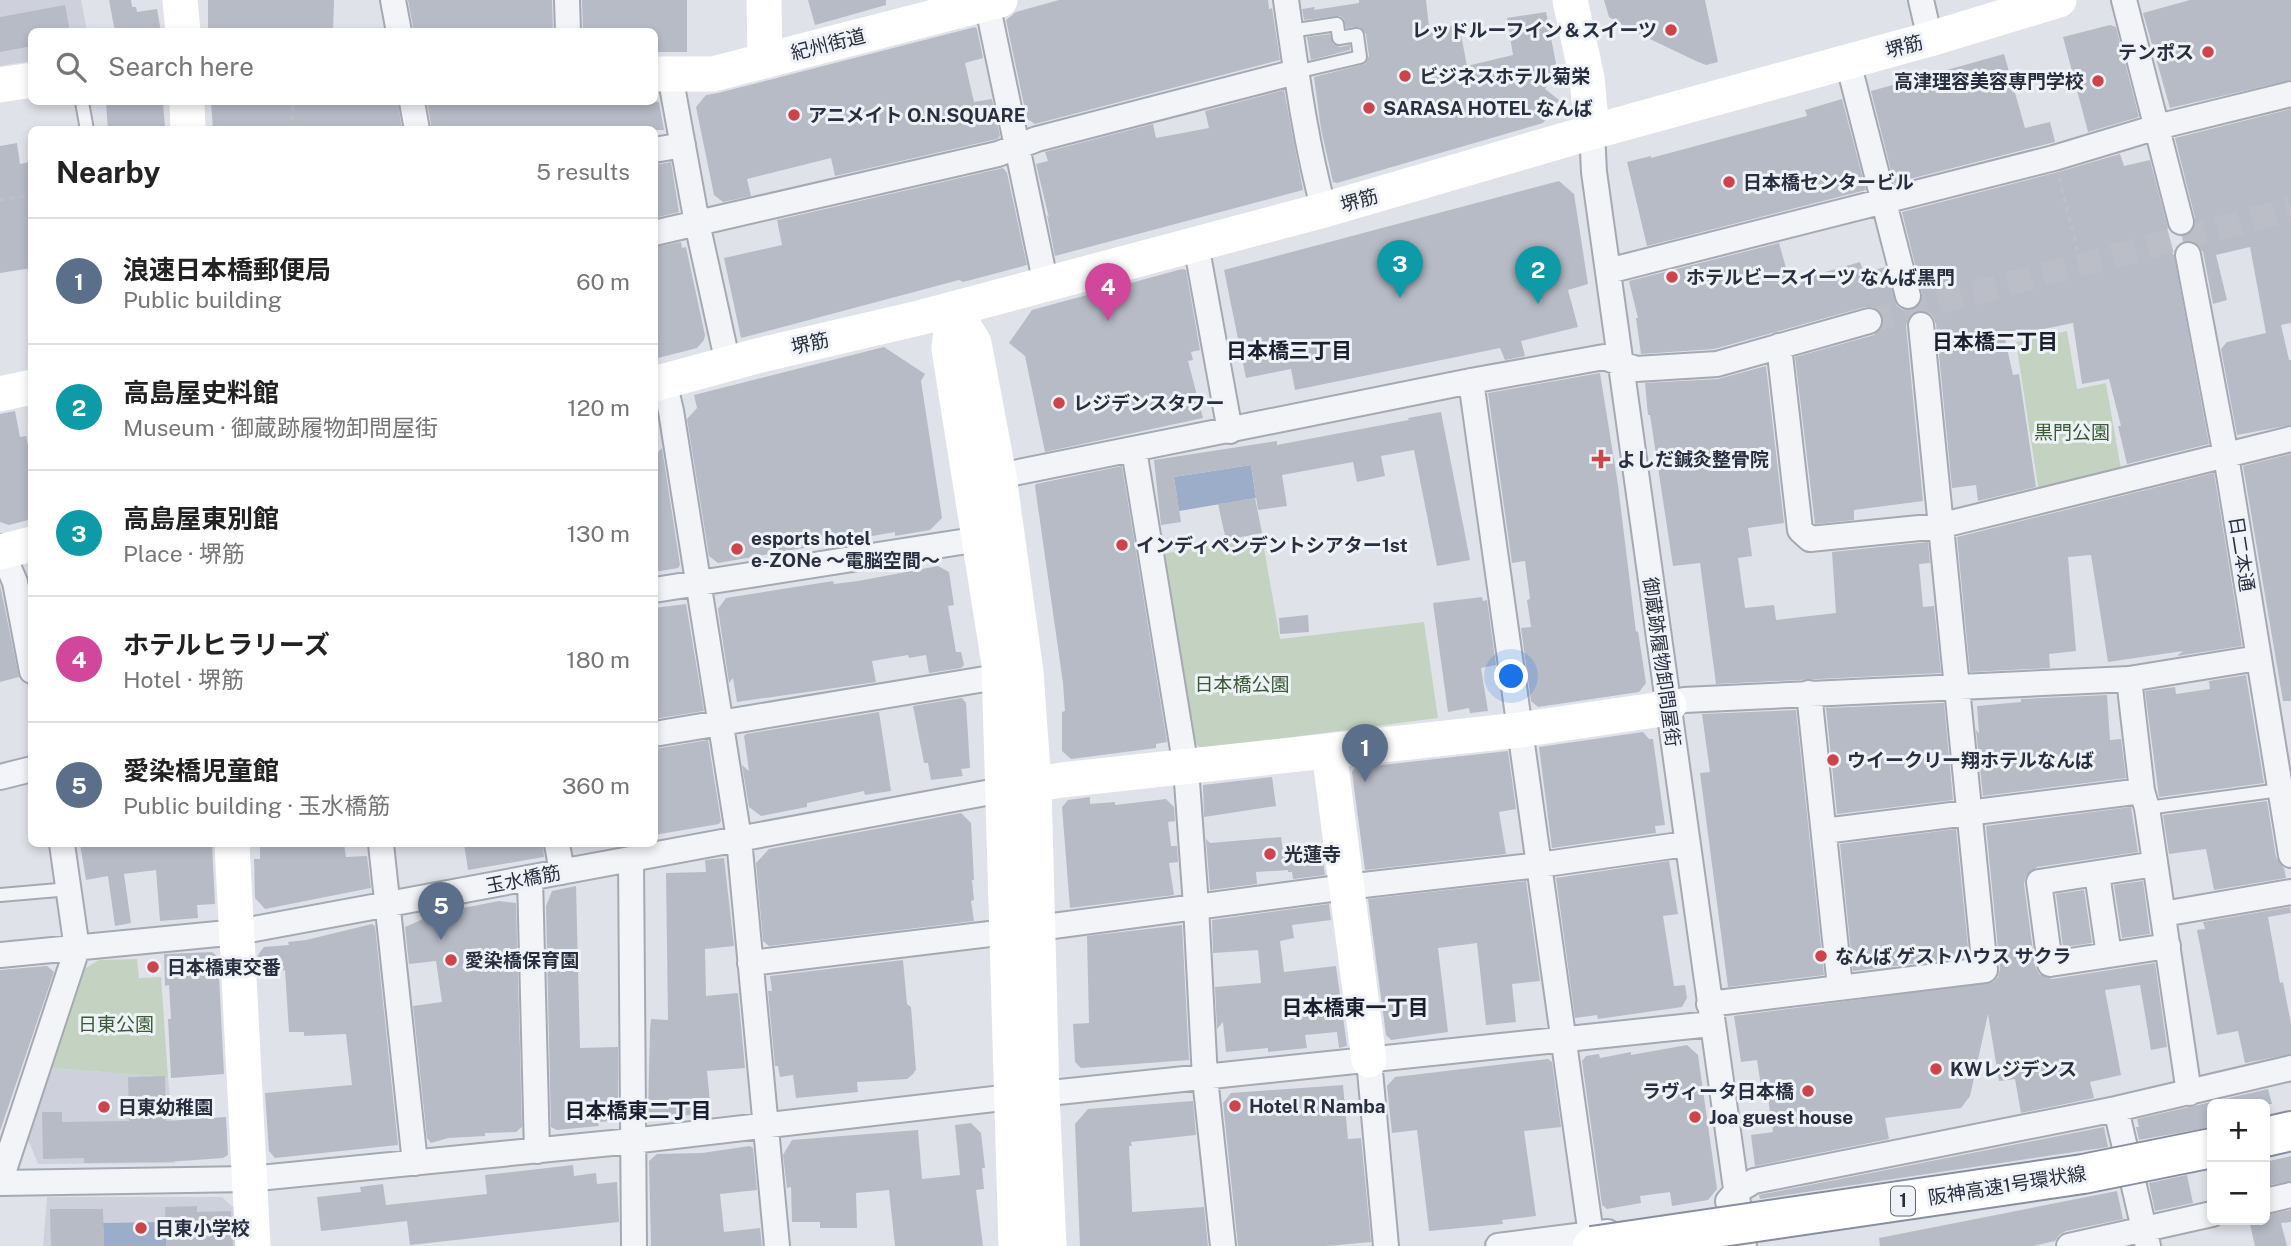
<!DOCTYPE html>
<meta charset="utf-8">
<style>
body{margin:0;font-family:"Public Sans","Noto Sans JP",sans-serif;background:#f2f2f2;color:#222}
.controls{position:absolute;right:21px;bottom:21px;display:grid;overflow:hidden;border-radius:10px;box-shadow:0 4px 10px #0003}
.controls button{width:63px;height:63px;display:grid;place-items:center;padding:0;border:0;border-bottom:2px solid #e0e0e0;background:#fff;color:#222;font:35px sans-serif}
.you{position:absolute;left:1512px;top:677px;width:24px;height:24px;margin:-18px;border:5px solid #fff;border-radius:50%;background:#1a73e8;box-shadow:0 0 0 10px #1a73e833}
.badge{display:grid;place-items:center;width:46px;height:46px;border-radius:50%;background:#0b8043;color:#fff;font-size:23px;font-weight:700}
.pin{position:absolute;translate:-50% -58px;filter:drop-shadow(0 2px 4px #0008)}
.pin::after{content:'';position:absolute;top:37px;width:24px;height:21px;background:inherit;clip-path:polygon(0 0,100% 0,50% 100%)}
.list{margin:0;padding:0;list-style:none}
h2{display:flex;justify-content:space-between;align-items:center;height:91px;margin:0;padding:0 28px;font-size:30px}
h2 small{font-size:23px;font-weight:400;color:#767676}
.list li{display:grid;grid-template-columns:46px 1fr auto;gap:21px;align-items:center;box-sizing:border-box;height:126px;padding:0 28px;border-top:2px solid #e0e0e0}
.list b{display:block;font-size:26px;white-space:nowrap}
.list p{margin:0;font-size:23px;white-space:nowrap;color:#767676}
.list em{font-size:23px;font-style:normal;color:#767676}
.icon{flex:none;width:38px;height:38px;fill:none;stroke:currentColor;stroke-width:2;stroke-linecap:round;stroke-linejoin:round}
.map{position:relative;flex:none;width:2291px;height:1246px;overflow:hidden}
.search{position:absolute;background:#fff;box-shadow:0 4px 10px #0003;left:28px;top:28px;width:630px;height:77px;display:flex;align-items:center;gap:18px;box-sizing:border-box;padding:0 24px;border-radius:10px;color:#767676;font-size:26px}
.panel{position:absolute;background:#fff;box-shadow:0 4px 10px #0003;left:28px;top:126px;width:630px;height:721px;border-radius:10px}
.map>svg:first-child{display:block}
</style>
<div class="map">
<svg width="2291" height="1246" viewBox="0 0 2291 1246">
<rect width="100%" height="100%" fill="#e0e2e9"/>
<path fill="#ced1db" d="M0,0h81l6,31 -55,1 -1,29 -31,5z
M52,1068l116,9 7,86 -137,1 -11,-27z
M47,1197h175l14,13 1,36h-194z"/>
<path fill="#c4d3c1" d="M2067,331l10,58 29,-6 16,92 -83,18 -23,-151z
M1262,537l18,102 144,-17 14,96 -236,31 -10,-8 -30,-187z
M137,959l2,19 22,-1 7,100 -116,-9 32,-99 15,-9z"/>
<path fill="#9badc9" d="M1251,465l5,33 -77,13 -5,-34z
M166,1222v24h-62l-1,-23z"/>
<path fill="#b7bbc6" d="M109,0h22l1,7h4l1,5 20,-3 4,23h-46z
M208,0h126l-1,32h-125z
M408,0h144l1,32h-139z
M582,0h105v52h-33v-20h-71z
M808,0h78v5l-71,20z
M1059,0h209l1,9 3,-1 8,52 -245,64 -8,-5 -21,-99 10,-8z
M1359,0h67l3,27 8,-3 1,5 21,-5 8,42 46,-11 -6,-37 39,-6 11,57 -12,20 14,11 -16,23 -206,60 -4,-1 -12,-53 -7,-52 51,-13 4,-8 -3,-22 -7,-7 -13,1 -2,-9 -4,-3 -36,4 -2,-11 13,-2 -1,3 45,-7z
M1604,0h101l13,62 -12,3 -10,-4 -65,-31 -22,-13z
M2190,0h101v80l-121,28 -27,-95z
M65,5l5,27h-38v14l-32,6v-35z
M2110,25l6,2 23,90 -51,15 -25,-95z
M975,27l2,2 6,29 -18,5 9,39 18,-3 8,37 -3,3 -162,37 -4,-18 -84,21 4,17 -28,6 -9,-7 -18,-88 10,-12 12,-2z
M1330,34l3,10 7,3 10,-2v5l-39,10 -4,-23z
M2004,54l21,74 25,-6 5,20 -161,41 -23,-92z
M1284,90l19,100 -248,66 -8,-41 2,3 -13,-54 12,-3 -3,-9 108,-28 3,14 53,-10 -4,-17z
M1842,99l24,91 -219,56 -20,-84 24,-6v2l156,-42 -2,-6z
M106,102h57l2,26 -57,2z
M211,102h187l4,28h-189z
M427,102h232l5,28h-232z
M2291,109v214l-10,2 8,35h2v65l-54,10 -16,-86 6,-7 39,-9 -16,-86 -34,8 11,45 -14,4 -10,-52 -6,-8 -4,-14 2,-12 -20,-80z
M17,143l3,21 9,-2 3,19v87l-32,5v-127z
M2120,154l4,12 26,-6 18,68 -9,13 15,14 35,189 -82,20 -9,-38h3l-12,-47 -27,5 -9,-61 -39,8 -29,8 8,36 6,-1 17,113 -58,14 -2,-16 -24,3 -16,-164 -3,-7 -5,-5 -9,-2 -11,8 -2,8 17,175 -69,9v10l-39,4 -20,-167 79,-22 9,-10v-7l-3,-7 -7,-4h-8l-151,42 -73,5 -5,-36h2l-9,-37 150,-38 11,39 70,-20 4,11 21,-6 12,39 6,4h9l10,-9v-8l-20,-81 156,-40z
M671,162l8,50 -25,6v-53z
M1003,168l4,5 20,92 -64,17 -4,-2 -218,58 -17,-80 58,-13 -5,-25z
M1559,181l15,13 14,90 -20,6 10,37 -57,14 4,15 -20,4 -5,-12 -205,42 -4,-21 -45,9 -22,-108z
M681,242l1,6 4,-1 19,88 -1,5 -7,8 -43,11v-112z
M1182,269l4,1 14,80 -9,2 2,8 -5,1 15,57 -158,34 -20,-96 -16,-13 23,-33z
M884,347l41,27 -4,7 21,137 -12,12 -35,6v-4l-177,31 -9,-7 -22,-137 10,-11 -3,-13z
M1766,366l18,157 -36,5 4,28 -14,2 7,50 29,-3 2,15 60,-7 -4,-61 96,-10 2,21 -11,1 4,43 11,-1 7,67 -225,11 -16,-121 -27,3 -23,-151h-2l-3,-32 73,-4z
M1600,373l18,112 18,147 2,-1 8,52 -7,9 -101,15 -7,-6 -10,-73 10,-1 -4,-27 3,-1 -5,-38 -13,2 -24,-170z
M15,411l5,26 6,-1 6,27v56l-23,6 -9,-3v-108z
M1441,412l29,148 -33,6 -23,-116 -33,6 4,20 -28,6 -4,-20 -71,13 5,31 -29,4 -7,-45 -77,12 7,45 -20,3 -7,-65 123,-19v4l132,-25 -1,-2z
M662,448l18,117 -2,3 -24,4v-116z
M2291,454v247h-8l-40,-235z
M1122,466l45,276 -11,2v4l-85,11 -9,-8v-39l3,-1 -2,-28 -28,-197 1,-2z
M2214,473l28,173 -65,10 6,-5 -75,11 -17,-107 -23,2 8,94 -27,3 1,14 -80,4 -13,-135z
M1255,498l7,35 -36,7 -8,-36z
M938,566l11,6 5,33 -6,1 8,46h5l3,13 -3,3 -32,5 -3,-18 -17,3 -1,-3 -36,6 4,21 -139,20 -4,-24 -4,5 -11,-74 8,-11 107,-17 1,3 24,-3z
M0,585l19,92 -19,5z
M1482,597l1,4 4,-1 9,65 -15,3 7,43 -18,2 -1,-5 -21,4 -15,-109z
M686,604l18,107 -50,8v-111z
M1308,615l1,17 -29,2 -1,-16z
M2246,675l18,108 -105,14 -14,-106 30,-4 1,7 34,-5 -1,-8z
M2107,695l3,45 11,-1 5,39 -143,18 -7,-66 3,3 -2,-27 44,-4v-3z
M962,698l4,5 4,65 -9,1 2,7 -32,4 -3,-17h-4l-11,-57z
M1944,703l9,97 -116,14 -11,-106z
M1796,710l28,265 -96,12 -28,-214 10,-1 -8,-58z
M879,712l12,79 -26,4 -1,-4 -57,12v4l-46,9 -12,-9 -7,-42 7,6 -5,-35 2,-2z
M1643,732l6,7h4l12,86 -10,1 1,7 -104,15 -13,-101z
M708,740l13,81 -2,3 -65,11v-86z
M1508,751l8,58 -17,3 7,42 -141,16 -13,-98 3,-4z
M1272,777l4,29 -72,11 -1,-32z
M1090,797v7l25,-2v3l51,-6 8,8 1,14 -7,1 3,24h6l1,16 -9,1 5,32 -104,13 -8,-101 6,-7z
M2267,801l9,56 8,11 2,10 -72,12 -8,-41 -37,5 -6,-39z
M2131,807l7,45 -101,15 -11,9 -2,8 11,82 4,8 13,5 103,-16 12,84 -16,3 -11,-65 -35,5 16,85 -31,7 4,16 -73,15 -6,-34 -16,2 -11,-67 -18,82 -9,12 -76,10 4,21 -134,27 -4,-31 22,-3 -7,-47 -5,1 -4,-26 -16,2 -7,-46 259,-34 5,-5 2,-8 -14,-143z
M961,813l10,10 3,57h-2l2,20 -3,1 3,20 -205,25 -6,-5 -7,-78 13,-14z
M1956,829l13,128 -116,14 -13,-127z
M1281,837l2,14 38,-5 4,29 -32,4 -1,-7h-4v-2l-32,2 1,12 -47,6 -4,-51 4,4z
M80,844h132l3,60 -18,1 1,13 -38,3 -4,-51 -32,4 7,49 -16,3 -7,-50 -22,4z
M260,844h84l2,13 21,-1 4,32 -106,21 -10,-11 -1,-39h6z
M464,844h79l1,13 -76,13z
M724,858l10,88 -29,3 1,47 32,-3 7,75 -38,3 4,42 -53,5 -10,-6 2,-82 1,-11 17,1 -2,-147 40,-1 -1,-12z
M1669,861l9,53 -15,2 11,70 11,-1 2,13 -5,9 -84,12 -1,-4 -22,3 -19,-140z
M1526,881l14,100 -28,3 4,38 -30,3 -9,-82 -39,5 10,84 -57,8 -5,-5 -18,-136z
M2143,881l7,53 -28,4 -8,-53z
M576,886l4,162 38,-1v65h-5v9l-15,1 1,4 -42,4 -6,-3 -5,-221 6,-15z
M2084,890l8,53 -29,4 -7,-53z
M499,901l17,2 6,224 -6,5 -31,1v3l-37,2 -17,5 -4,-5 -14,-132 29,-4 -6,-41 -27,3 -4,-37 27,-12 32,-4 -1,-3z
M1329,904l2,16 -39,5 2,13 -14,3 4,31 52,-6 11,80 -8,2 -2,-16 -32,3 2,13 -39,4v-4l-42,4 -3,-30 -6,7 -2,-42 46,-4 -3,-33 -45,3 -1,-33z
M2290,907l1,6 -23,4 12,66 3,-1 8,42v30l-46,9 -7,-32 -21,4 -20,-105 8,-1 -2,-7z
M372,924l3,2 23,219 -123,13 -6,-7 -4,-58 87,-8 -6,-51 -42,2v-4h-15l-4,-62 -26,2 -1,-17 6,-8 25,-2 -1,-3 18,-2z
M1182,925l7,135 -108,8 -6,-6 -2,-38 16,-1 -2,-87z
M212,952l6,5 6,117 -53,4 -3,-59h3l-2,-34 -4,1 -1,-32z
M903,960l4,44 4,3 5,63 -4,5 -5,4 -50,3 1,10 -62,6 -3,-23 -13,2 -2,-11h-3l-7,-75h4l-2,-15z
M47,966l7,6 -54,159v-161z
M1687,1045l11,10 19,134 -9,11 -36,6 -2,-14 -30,4 1,7 -34,6 -5,-4 -20,-144 4,-5 13,-2 1,4 31,-6v3z
M1548,1059l4,3 9,65 -37,4 12,85 -34,4 1,4 -74,7 -12,-101 -25,3 -5,-47 8,-9z
M165,1076l1,45 60,-4 2,38 -5,3 -56,4 -83,1v-5l-41,1 -1,-47h20v10l67,-1 -1,-44z
M1343,1085l5,54 13,-1 10,104 -45,4h-88l-15,-143 8,-10z
M2268,1089l4,15h-60v23l-73,13 -3,-13h3l-2,-8z
M1193,1101l3,34 -65,7 1,4h-3l3,61v5l72,-5 4,39h-128l-5,-122 13,-15z
M971,1123l10,10 4,35h-3l2,21 -8,1 7,56h-88l-6,-56 -33,3 1,35h-37v-6h-28l-1,-35 -4,1 -4,-33 9,-15 126,-10 4,49 38,-4 -5,-50z
M2104,1127l4,20 -348,52 -1,-4z
M750,1146l3,2 4,42 -37,4 4,38 36,-4 2,18h-111l-2,-85 8,-7 45,-1z
M2291,1156v25l-26,5v-24z
M573,1165l1,11 22,-3 1,11 20,-2 2,40 -209,23 -3,-24 -86,10 -4,-34 44,-5 -1,-5 23,-3 3,21 101,-11 -2,-19z
M2187,1175l6,28 -38,8 -6,-28z
M2117,1191l6,28 -57,12 -7,4 -4,6 -22,5h-153l-1,-8z
M197,1206v6l34,-1 2,35h-67l-1,-39z
M50,1209h53l1,37h-53z
M2291,1210v12l-10,1 6,23h-32l-6,-26h16v-5z"/>
<g fill="none" stroke-linecap="round" stroke-linejoin="round">
<path stroke="#bbbec7" stroke-width="24" stroke-dasharray="24 12" stroke-linecap="butt" d="M1869,321l422,-112"/>
<g stroke="#a5a9b3" stroke-width="16">
<path id="lane" d="M1290,31l47,-7 2,14 18,-3 3,22 -64,15
M82,102l5,28
M2147,808l133,-18
M0,895l70,-6"/>
</g>
<g stroke="#a5a9b3" stroke-width="28">
<path id="street" d="M393,0l6,32
M567,0l1,32
M1286,0c10,70 19,141 38,210
M1921,0l9,39
M2124,0l57,222
M987,3l59,282
M1848,62l60,234
M670,75l27,148 31,141
M412,102l5,28
M1592,132l2,40 150,1074
M654,150l29,-5
M654,233l344,-79 39,-15 259,-67
M1196,244l34,187
M2188,255l38,201 65,399
M1608,271l446,-113 103,-31 134,-33
M1779,346l21,184 10,9 129,-13 352,-87
M664,381l7,30 68,428 38,407
M1471,381l120,854
M1134,450l52,318 10,138 9,172 18,168
M999,476l472,-95 133,-24 32,12 81,-5 152,-43
M0,547l15,35 17,89
M654,590l339,-53
M2129,679l13,112 5,17 42,285
M1809,693l31,294
M1669,705l15,-5 445,-21 129,-21
M654,734l361,-60
M0,777l32,-8
M1824,831l318,-40
M381,844l34,319
M557,844l5,28
M631,859l3,387
M2155,864l-116,18 11,82 118,-18
M2097,874l12,81
M530,878l7,273
M2163,914l128,-22
M1038,928l308,-41 193,-22 147,-21
M0,955l238,-23 764,-142
M750,963l256,-31
M1709,1004l276,-34 -64,-645
M1369,1060l17,186
M2116,1109l32,137
M0,1182l77,-233 -15,-105
M0,1183l249,-4 383,-38 379,-44 700,-73
M1728,1201l9,-10 17,-10 362,-72 175,-41
M2265,1201l26,-6
M1498,1246l110,-14
M2069,1246l143,-32"/>
</g>
<g stroke="#878e9f" stroke-width="42">
<path id="highway" d="M2265,1137l26,-6"/>
</g>
<path stroke="#bdc1c7" stroke-width="3.5" stroke-dasharray="5 5" stroke-linecap="butt" d="M292,130l1,-28
M2059,178l22,86
M0,200l32,-5"/>
<use href="#lane" stroke="#f2f4f7" stroke-width="12"/>
<use href="#street" stroke="#f2f4f7" stroke-width="24"/>
<path stroke="#fff" stroke-width="35" d="M180,0l3,32
M764,0l1,60
M1570,0l17,78 5,54
M654,74h59l287,-74
M0,85l32,-5
M187,102l1,28
M953,309l21,34 25,133 27,196 8,113 8,310 7,151
M953,309l-4,40 50,315 17,582
M654,384l107,-29 162,-38 401,-107 268,-78 338,-93 129,-39
M0,394l32,-7
M0,552l32,-8
M1329,751l40,309
M1013,788l49,-8 457,-50 136,-20 14,-5
M232,844l21,402"/>
<use href="#highway" stroke="#fff" stroke-width="38"/>
<g stroke="#878e9f" stroke-width="42" stroke-linecap="butt">
<path id="highway-bridge" d="M1592,1246l491,-72 129,-26"/>
</g>
<use href="#highway-bridge" stroke="#fff" stroke-width="38"/>
</g>
<g fill="#ce444c" stroke="#eff2f6" stroke-width="2.5">
<circle cx="1671" cy="30" r="7"/>
<circle cx="2208" cy="52" r="7"/>
<circle cx="1405" cy="76" r="7"/>
<circle cx="2098" cy="81" r="7"/>
<circle cx="1369" cy="108" r="7"/>
<circle cx="794" cy="115" r="7"/>
<circle cx="1729" cy="182" r="7"/>
<circle cx="1672" cy="277" r="7"/>
<circle cx="1059" cy="403" r="7"/>
<path d="M1597.5 448.5h7v7h7v7h-7v7h-7v-7h-7v-7h7z"/>
<circle cx="1122" cy="545" r="7"/>
<circle cx="737" cy="549" r="7"/>
<circle cx="1833" cy="760" r="7"/>
<circle cx="1270" cy="854" r="7"/>
<circle cx="1821" cy="956" r="7"/>
<circle cx="451" cy="960" r="7"/>
<circle cx="153" cy="967" r="7"/>
<circle cx="1936" cy="1069" r="7"/>
<circle cx="1808" cy="1091" r="7"/>
<circle cx="1235" cy="1106" r="7"/>
<circle cx="104" cy="1107" r="7"/>
<circle cx="1695" cy="1117" r="7"/>
<circle cx="141" cy="1228" r="7"/>
</g>
<g text-anchor="middle" stroke-width="6" stroke-linejoin="round" paint-order="stroke">
<rect fill="#eff2f6" stroke="#646a77" stroke-width="2" x="1891" y="1186.5" width="24" height="29" rx="5"/>
<g font-size="18" font-weight="bold" fill="#282f40">
<text x="1903" y="1207">1</text>
</g>
<g font-size="19" font-weight="bold" fill="#282f40" stroke="#eff2f6" text-anchor="start">
<text x="1657" y="37" text-anchor="end">レッドルーフイン＆スイーツ</text>
<text x="2194" y="59" text-anchor="end">テンポス</text>
<text x="1419" y="83">ビジネスホテル菊栄</text>
<text x="2084" y="88" text-anchor="end">高津理容美容専門学校</text>
<text x="1383" y="115">SARASA HOTEL なんば</text>
<text x="808" y="122">アニメイト O.N.SQUARE</text>
<text x="1743" y="189">日本橋センタービル</text>
<text x="1686" y="284">ホテルビースイーツ なんば黒門</text>
<text x="1073" y="410">レジデンスタワー</text>
<text x="1617" y="466">よしだ鍼灸整骨院</text>
<text x="751" y="545">esports hotel<tspan x="751" dy="22">e-ZONe ～電脳空間～</tspan></text>
<text x="1136" y="552">インディペンデントシアター1st</text>
<text x="1847" y="767">ウイークリー翔ホテルなんば</text>
<text x="1284" y="861">光蓮寺</text>
<text x="1835" y="963">なんば ゲストハウス サクラ</text>
<text x="465" y="967">愛染橋保育園</text>
<text x="167" y="974">日本橋東交番</text>
<text x="1950" y="1076">KWレジデンス</text>
<text x="1794" y="1098" text-anchor="end">ラヴィータ日本橋</text>
<text x="1249" y="1113">Hotel R Namba</text>
<text x="118" y="1114">日東幼稚園</text>
<text x="1709" y="1124">Joa guest house</text>
<text x="155" y="1235">日東小学校</text>
</g>
<g font-size="19" fill="#282f40" stroke="#eff2f6">
<text transform="translate(828 44) rotate(-14)" y="7">紀州街道</text>
<text transform="translate(1904 46) rotate(-15)" y="7">堺筋</text>
<text transform="translate(1359 200) rotate(-16)" y="7">堺筋</text>
<text transform="translate(810 343) rotate(-13)" y="7">堺筋</text>
<text transform="translate(2242 554) rotate(81)" y="7">日二本通</text>
<text transform="translate(1662 662) rotate(82)" y="7">御蔵跡履物卸問屋街</text>
<text transform="translate(523 879) rotate(-11)" y="7">玉水橋筋</text>
<text transform="translate(2007 1185) rotate(-9)" y="7">阪神高速1号環状線</text>
</g>
<g font-size="19" fill="#395c36" stroke="#eff2f6">
<text x="2072" y="439">黒門公園</text>
<text x="1242" y="691">日本橋公園</text>
<text x="116" y="1031">日東公園</text>
</g>
<g font-size="21" font-weight="bold" fill="#1b2031" stroke="#eff2f6">
<text x="1995" y="349">日本橋二丁目</text>
<text x="1289" y="358">日本橋三丁目</text>
<text x="1355" y="1015">日本橋東一丁目</text>
<text x="638" y="1118">日本橋東二丁目</text>
</g>
</g>
</svg>
<div class="controls">
<button>+</button>
<button>−</button>
</div>
<div class="you"></div>
<div class="pin badge" style="left:1365px;top:782px;background:#5c6f8a">1</div>
<div class="pin badge" style="left:1538px;top:304px;background:#0f9aa8">2</div>
<div class="pin badge" style="left:1400px;top:298px;background:#0f9aa8">3</div>
<div class="pin badge" style="left:1108px;top:321px;background:#d1479c">4</div>
<div class="pin badge" style="left:441px;top:940px;background:#5c6f8a">5</div>
<div class="search"><svg class="icon" aria-label="search" viewBox="0 0 24 24"><circle cx="10" cy="10" r="6"/><path d="M15 15l6 6"/></svg>Search here</div>
<section class="panel">
<h2>Nearby<small>5 results</small></h2>
<ul class="list">
<li><span class="badge" style="background:#5c6f8a">1</span><div><b>浪速日本橋郵便局</b><p>Public building</p></div><em>60 m</em></li>
<li><span class="badge" style="background:#0f9aa8">2</span><div><b>高島屋史料館</b><p>Museum · 御蔵跡履物卸問屋街</p></div><em>120 m</em></li>
<li><span class="badge" style="background:#0f9aa8">3</span><div><b>高島屋東別館</b><p>Place · 堺筋</p></div><em>130 m</em></li>
<li><span class="badge" style="background:#d1479c">4</span><div><b>ホテルヒラリーズ</b><p>Hotel · 堺筋</p></div><em>180 m</em></li>
<li><span class="badge" style="background:#5c6f8a">5</span><div><b>愛染橋児童館</b><p>Public building · 玉水橋筋</p></div><em>360 m</em></li>
</ul>
</section>
</div>
